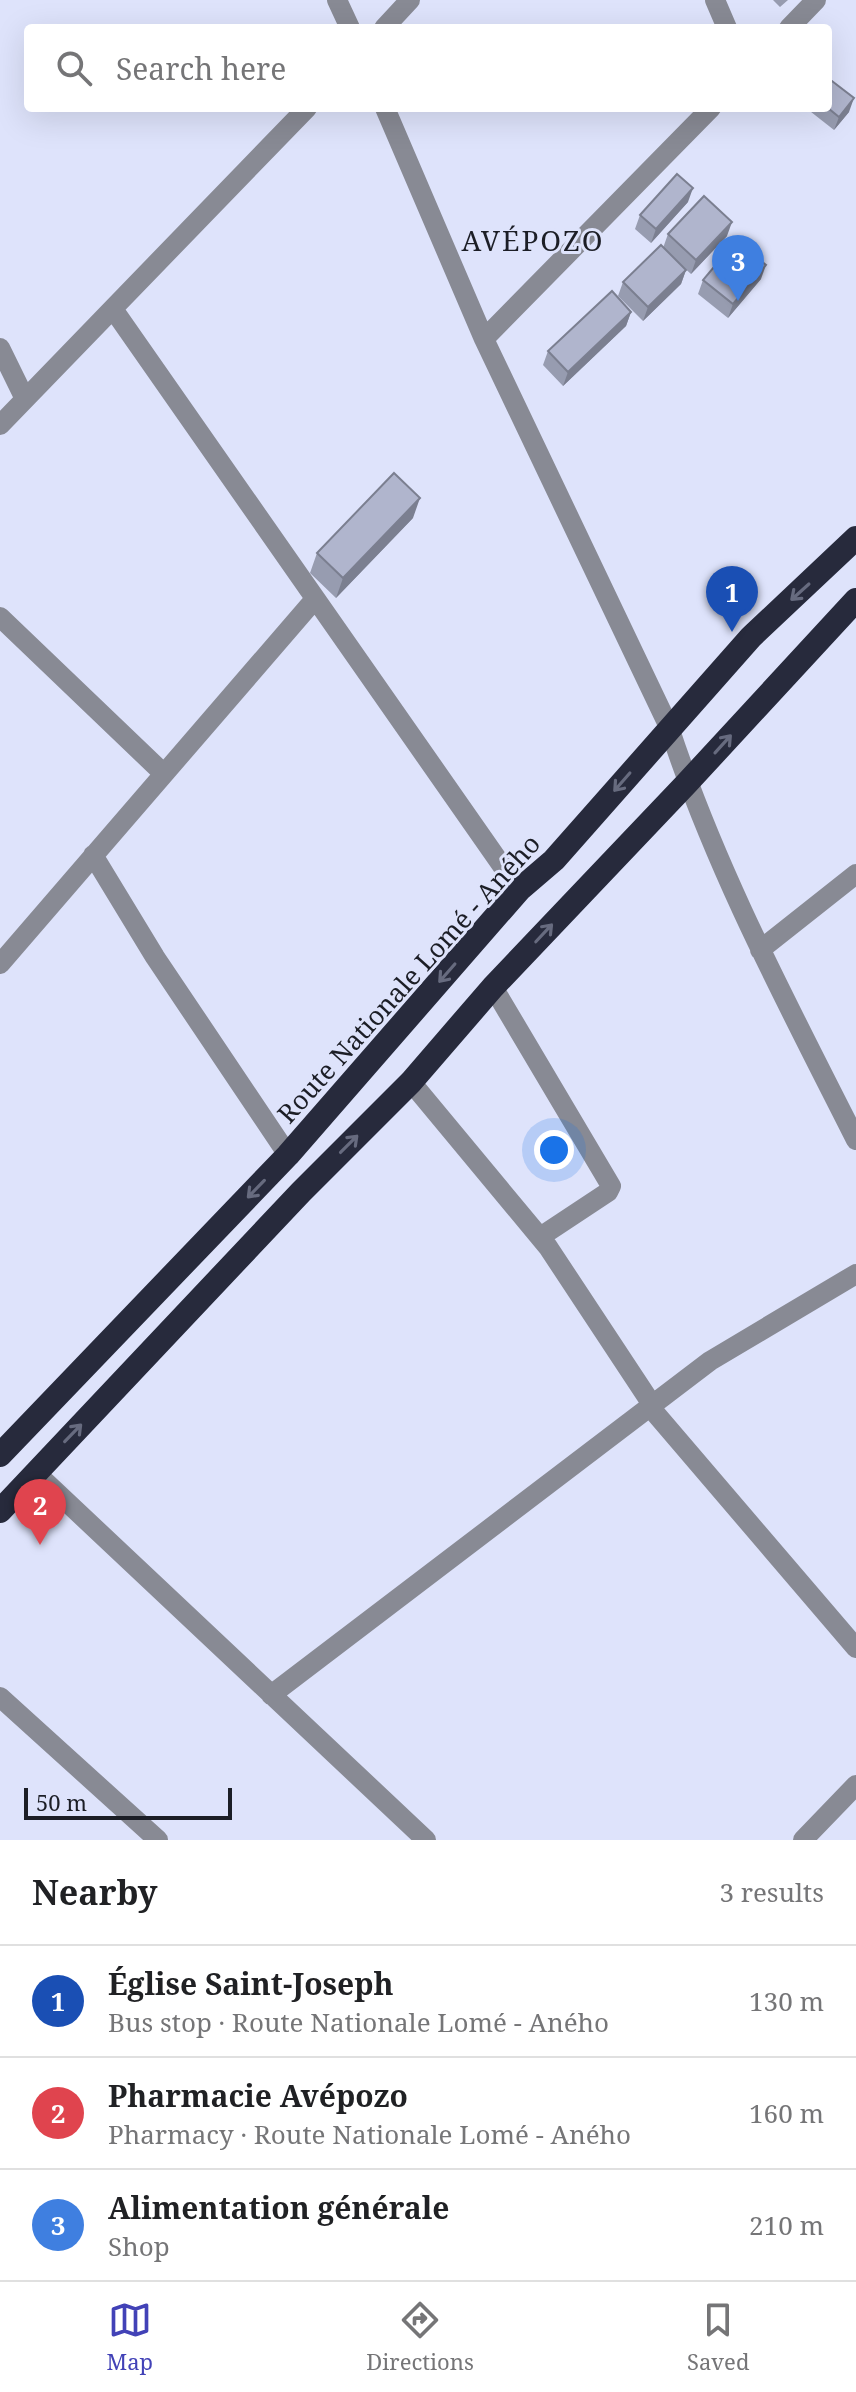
<!DOCTYPE html>
<meta charset="utf-8">
<style>
body{margin:0;font-family:"Noto Serif",serif;background:#f2f2f2;color:#202124}
.scale{position:absolute;left:24px;bottom:20px;width:208px;box-sizing:border-box;padding-left:8px;border:4px solid #1c1e26;border-top:0;font-size:22px;line-height:28px;white-space:nowrap;color:#1c1e26;-webkit-text-stroke:6px #dee3fb;paint-order:stroke}
.you{position:absolute;left:554px;top:1150px;width:28px;height:28px;margin:-20px;border:6px solid #fff;border-radius:50%;background:#1a73e8;box-shadow:0 0 0 12px #1a73e833}
.badge{display:grid;place-items:center;width:52px;height:52px;border-radius:50%;background:#4242b7;color:#fff;font-size:26px;font-weight:700}
.pin{position:absolute;translate:-50% -66px;filter:drop-shadow(0 2px 4px #0008)}
.pin::after{content:'';position:absolute;top:42px;width:28px;height:24px;background:inherit;clip-path:polygon(0 0,100% 0,50% 100%)}
.list{margin:0;padding:0;list-style:none}
h2{display:flex;justify-content:space-between;align-items:center;height:104px;margin:0;padding:0 32px;font-size:34px}
h2 small{font-size:26px;font-weight:400;color:#757577}
.list li{display:grid;grid-template-columns:52px 1fr auto;gap:24px;align-items:center;box-sizing:border-box;height:112px;padding:0 32px;border-top:2px solid #e0e0e0}
.list b{display:block;font-size:30px;white-space:nowrap}
.list p{margin:0;font-size:26px;white-space:nowrap;color:#757577}
.list em{font-size:26px;font-style:normal;color:#757577}
.icon{flex:none;width:44px;height:44px;fill:none;stroke:currentColor;stroke-width:2;stroke-linecap:round;stroke-linejoin:round}
.map{position:relative;flex:none;width:856px;height:1840px;overflow:hidden}
.search{position:absolute;background:#fff;box-shadow:0 8px 32px #0002;left:24px;right:24px;top:24px;height:88px;display:flex;align-items:center;gap:20px;box-sizing:border-box;padding:0 28px;border-radius:8px;color:#757577;font-size:30px}
.sheet{height:440px;background:#fff}
nav{display:flex;justify-content:space-around;align-items:center;box-sizing:border-box;height:112px;border-top:2px solid #e0e0e0;background:#fff;font-size:22px;color:#757577}
nav a{display:grid;justify-items:center;gap:4px}
nav .on{color:#4242b7}
.map>svg:first-child{display:block}
</style>
<div class="map">
<svg width="856" height="1840" viewBox="0 0 856 1840">
<rect width="100%" height="100%" fill="#dee3fb"/>
<g fill="none" stroke-linecap="round" stroke-linejoin="round">
<path stroke="#888a94" stroke-width="20" d="M337,0l13,28
M715,0l12,28
M384,28l26,-28
M789,28l27,-28
M385,108l99,231 185,388c47,144 119,278 187,413
M113,309l406,581
M484,339l227,-231
M0,348l25,51
M0,425l307,-317
M0,617l163,156
M93,855l62,102 133,198
M760,950l96,-76
M0,964l315,-365
M493,987l118,199 -3,6 -68,45
M411,1082l137,165 105,159
M650,1407l206,241
M35,1472l391,368
M271,1695l439,-334 146,-87
M0,1697l158,143
M803,1840l53,-55"/>
<path stroke="#272a3c" stroke-width="24" d="M0,1455l288,-300 231,-265 35,-30 197,-223 105,-99
M0,1511l301,-319 110,-110 82,-95 194,-204 169,-183"/>
</g>
<path fill="#979cb0" d="M773,0h15l-8,7z
M806,108h22l21,4 -15,18z
M688,202l-37,41 -16,-14 5,-14z
M668,234l59,2 -36,38 -22,-20 17,16 -5,14 -38,37 -25,-25 5,-14 40,-34z
M732,272l29,7 -33,39 -30,-24 5,-14z
M631,312l-5,14 -63,60 -20,-21 5,-14z
M413,518l-77,80 -26,-25 7,-20z"/>
<path fill="#7b7f90" d="M854,98l-5,14 -15,18 5,-13z
M693,188l-5,14 -37,41 5,-14z
M732,222l-5,14 -36,38 5,-14z
M766,265l-5,14 -33,39 5,-14z
M686,270l-5,14 -38,37 5,-14z
M631,312l-5,14 -63,60 5,-14z
M420,498l-7,20 -77,80 7,-20z"/>
<path fill="#b0b5cd" stroke="#7b7f90" stroke-width="2" d="M828,78l26,20 -15,19 -11,-9z
M677,174l16,14 -37,41 -16,-14z
M704,196l28,26 -36,38 -28,-26z
M661,245l25,25 -38,37 -25,-25z
M749,251l17,14 -33,39 -30,-24 16,-19 13,11z
M612,291l19,21 -63,60 -20,-21z
M394,473l26,25 -77,80 -26,-25z"/>
<defs><path id="oneway-shaft" d="M-6 0H5M1.5-3L5.5 0L1.5 3" fill="none" stroke-width="1.6" stroke-linecap="round" stroke-linejoin="round" transform="scale(2)"/></defs>
<g stroke="#676b7f">
<use href="#oneway-shaft" transform="translate(800 592) rotate(138)"/>
<use href="#oneway-shaft" transform="translate(723 744) rotate(-48)"/>
<use href="#oneway-shaft" transform="translate(622 782) rotate(131)"/>
<use href="#oneway-shaft" transform="translate(544 933) rotate(-47)"/>
<use href="#oneway-shaft" transform="translate(447 973) rotate(131)"/>
<use href="#oneway-shaft" transform="translate(349 1144) rotate(-45)"/>
<use href="#oneway-shaft" transform="translate(256 1189) rotate(134)"/>
<use href="#oneway-shaft" transform="translate(73 1433) rotate(-46)"/>
</g>
<g text-anchor="middle" stroke-width="6" stroke-linejoin="round" paint-order="stroke">
<g font-size="26" fill="#1c1e26" stroke="#dee3fb">
<text transform="translate(409 979) rotate(-48)" y="9">Route Nationale Lomé - Aného</text>
</g>
<g font-size="28" letter-spacing="2" fill="#1c1e26" stroke="#dee3fb">
<text x="533" y="251">AVÉPOZO</text>
</g>
</g>
</svg>
<div class="scale">50 m</div>
<div class="you"></div>
<div class="pin badge" style="left:732px;top:632px;background:#1a4fb4">1</div>
<div class="pin badge" style="left:40px;top:1545px;background:#e0444e">2</div>
<div class="pin badge" style="left:738px;top:301px;background:#3f7fe0">3</div>
<div class="search"><svg class="icon" aria-label="search" viewBox="0 0 24 24"><circle cx="10" cy="10" r="6"/><path d="M15 15l6 6"/></svg>Search here</div>
</div>
<section class="sheet">
<h2>Nearby<small>3 results</small></h2>
<ul class="list">
<li><span class="badge" style="background:#1a4fb4">1</span><div><b>Église Saint-Joseph</b><p>Bus stop · Route Nationale Lomé - Aného</p></div><em>130 m</em></li>
<li><span class="badge" style="background:#e0444e">2</span><div><b>Pharmacie Avépozo</b><p>Pharmacy · Route Nationale Lomé - Aného</p></div><em>160 m</em></li>
<li><span class="badge" style="background:#3f7fe0">3</span><div><b>Alimentation générale</b><p>Shop</p></div><em>210 m</em></li>
</ul>
</section>
<nav>
<a class="on"><svg class="icon" aria-label="map" viewBox="0 0 24 24"><path d="M3 6l6-2 6 2 6-2v14l-6 2-6-2-6 2zM9 4v14M15 6v14"/></svg>Map</a>
<a><svg class="icon" aria-label="directions" viewBox="0 0 24 24"><path d="M12 3l9 9-9 9-9-9zM9 14v-3h6M13 9l2 2-2 2"/></svg>Directions</a>
<a><svg class="icon" aria-label="saved" viewBox="0 0 24 24"><path d="M7 4h10v16l-5-4-5 4z"/></svg>Saved</a>
</nav>
